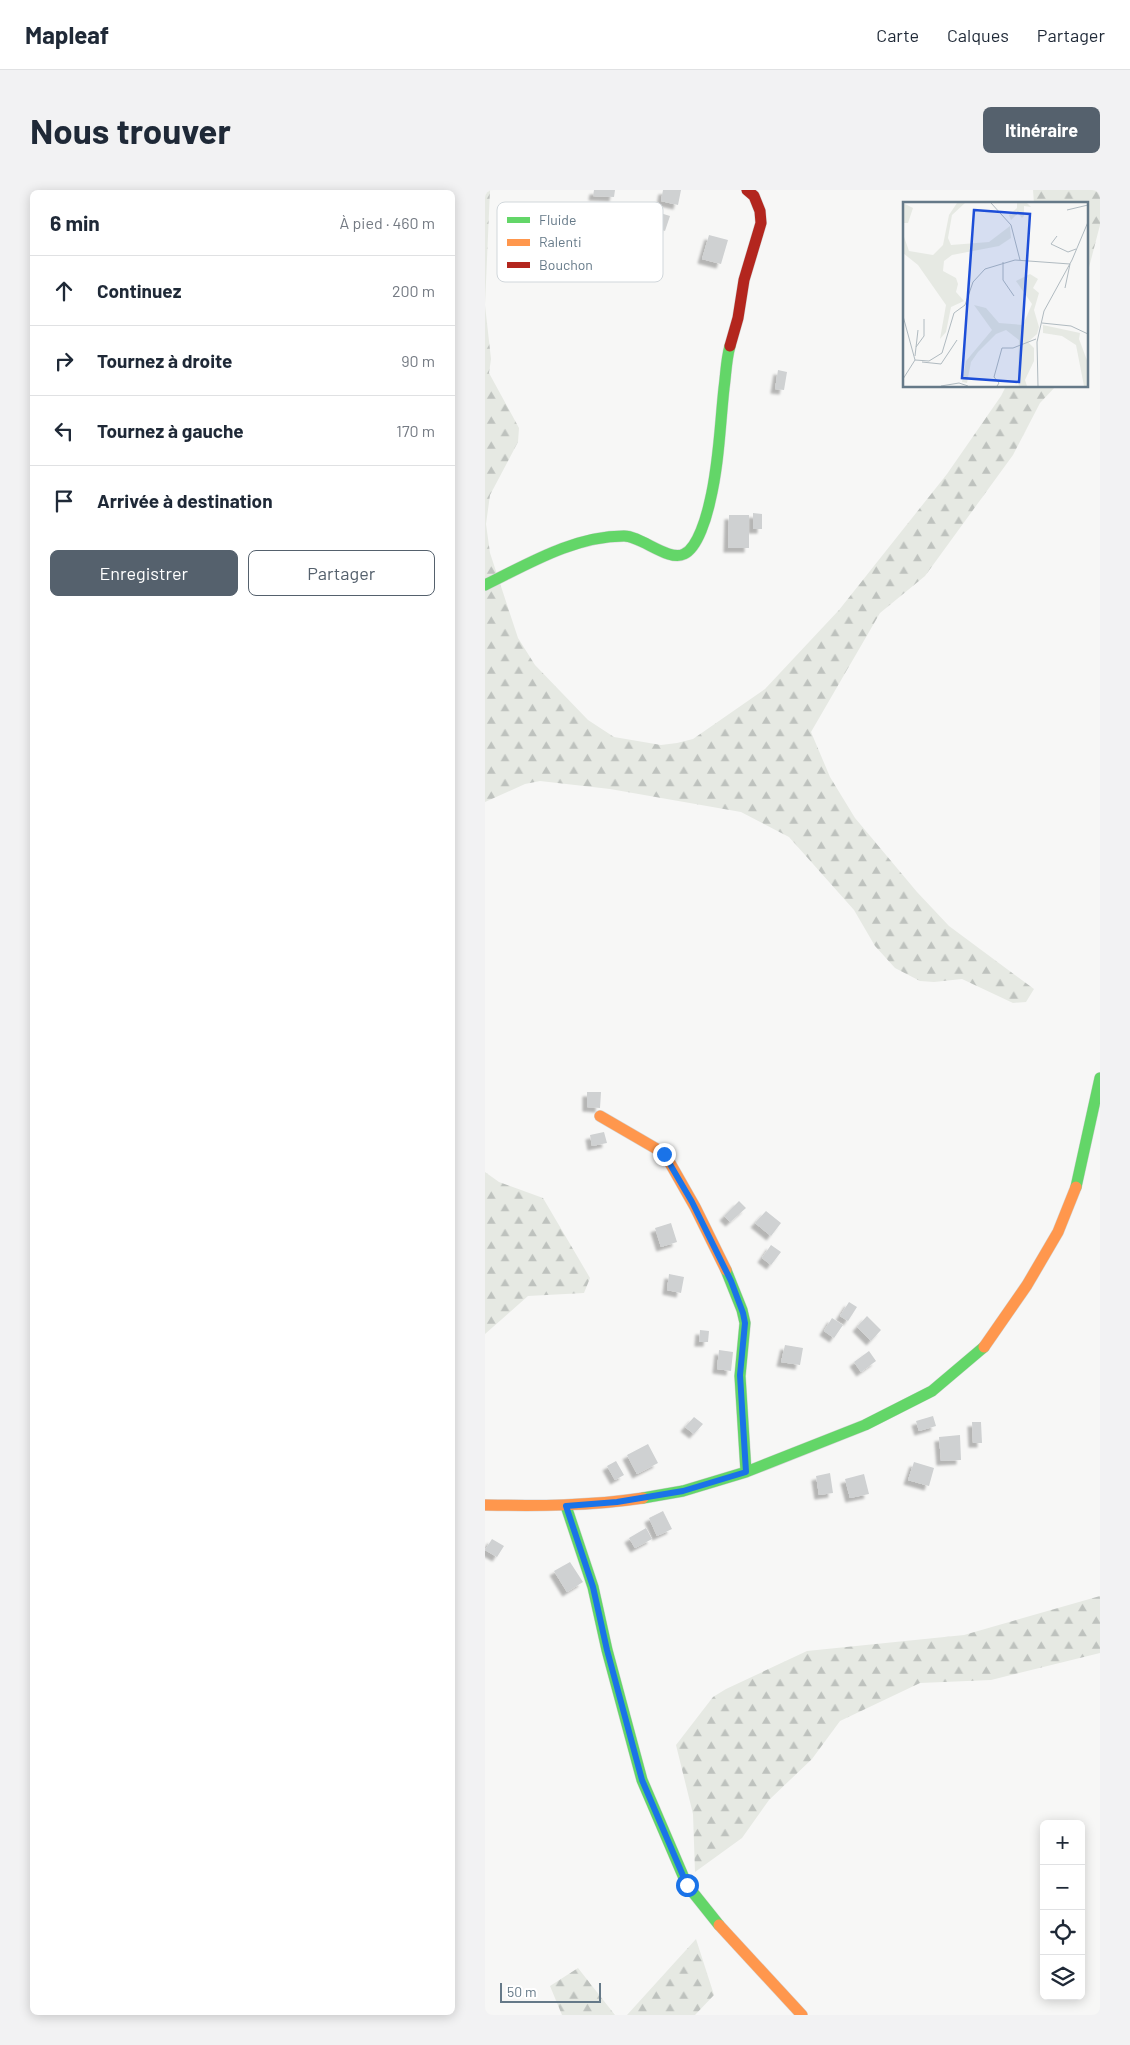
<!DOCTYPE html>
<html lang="fr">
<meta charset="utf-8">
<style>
body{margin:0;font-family:Barlow,sans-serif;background:#f2f2f3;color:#1f2937}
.controls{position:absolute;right:15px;bottom:15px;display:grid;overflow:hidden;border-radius:8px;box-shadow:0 2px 12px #0003}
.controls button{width:45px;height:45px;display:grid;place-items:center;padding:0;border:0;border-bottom:1px solid #e0e1e3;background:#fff;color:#1f2937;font:25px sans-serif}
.scale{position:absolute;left:15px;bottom:12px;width:101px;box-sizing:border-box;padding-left:5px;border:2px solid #657988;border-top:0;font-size:14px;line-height:18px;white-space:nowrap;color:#657988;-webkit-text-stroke:4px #fff;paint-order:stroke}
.stop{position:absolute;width:15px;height:15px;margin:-11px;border:4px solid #1a73e8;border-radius:50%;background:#fff}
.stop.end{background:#1a73e8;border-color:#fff;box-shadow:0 1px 5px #0008}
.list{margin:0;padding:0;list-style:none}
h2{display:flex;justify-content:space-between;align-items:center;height:65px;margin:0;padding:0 20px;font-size:21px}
h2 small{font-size:16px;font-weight:400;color:#747a83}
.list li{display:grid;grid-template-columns:32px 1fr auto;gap:15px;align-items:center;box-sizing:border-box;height:70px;padding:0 20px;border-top:1px solid #e0e1e3}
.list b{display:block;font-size:19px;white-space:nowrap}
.list em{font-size:16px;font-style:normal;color:#747a83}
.actions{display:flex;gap:10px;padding:15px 20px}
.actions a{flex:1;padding:11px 0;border:1px solid #55616d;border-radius:8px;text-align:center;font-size:18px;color:#55616d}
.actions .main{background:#55616d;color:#fff}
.icon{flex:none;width:28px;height:28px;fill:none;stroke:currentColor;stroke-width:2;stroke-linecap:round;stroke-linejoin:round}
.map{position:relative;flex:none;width:615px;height:1825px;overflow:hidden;border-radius:8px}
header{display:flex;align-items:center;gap:30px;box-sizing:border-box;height:70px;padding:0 25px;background:#fff;border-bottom:1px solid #e0e1e3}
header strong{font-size:24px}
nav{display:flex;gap:28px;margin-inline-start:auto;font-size:18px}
.intro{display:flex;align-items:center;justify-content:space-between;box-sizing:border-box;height:120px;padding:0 30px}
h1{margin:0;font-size:35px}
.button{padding:12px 22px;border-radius:8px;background:#55616d;color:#fff;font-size:18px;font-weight:700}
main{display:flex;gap:30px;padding:0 30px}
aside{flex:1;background:#fff;border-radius:8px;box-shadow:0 2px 12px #0003}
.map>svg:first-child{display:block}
</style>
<header>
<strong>Mapleaf</strong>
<nav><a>Carte</a><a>Calques</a><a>Partager</a></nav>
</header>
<div class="intro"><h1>Nous trouver</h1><a class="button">Itinéraire</a></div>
<main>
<aside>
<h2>6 min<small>À pied · 460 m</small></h2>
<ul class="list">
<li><svg class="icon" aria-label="ahead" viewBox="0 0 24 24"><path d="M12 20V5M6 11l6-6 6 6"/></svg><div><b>Continuez</b></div><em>200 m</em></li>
<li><svg class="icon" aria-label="right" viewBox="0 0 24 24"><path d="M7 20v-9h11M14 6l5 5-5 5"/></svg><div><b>Tournez à droite</b></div><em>90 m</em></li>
<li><svg class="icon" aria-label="left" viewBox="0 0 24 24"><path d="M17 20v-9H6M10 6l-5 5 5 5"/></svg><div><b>Tournez à gauche</b></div><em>170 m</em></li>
<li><svg class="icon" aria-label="arrive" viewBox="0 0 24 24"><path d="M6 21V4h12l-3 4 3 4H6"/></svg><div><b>Arrivée à destination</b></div></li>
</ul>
<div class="actions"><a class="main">Enregistrer</a><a>Partager</a></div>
</aside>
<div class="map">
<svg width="615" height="1825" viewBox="0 0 615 1825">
<defs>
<pattern id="forest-firs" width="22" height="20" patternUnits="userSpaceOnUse" patternTransform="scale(1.25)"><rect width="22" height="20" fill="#e6e9e3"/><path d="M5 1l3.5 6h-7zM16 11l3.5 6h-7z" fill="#bec2be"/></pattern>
<filter id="shadow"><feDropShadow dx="-4.5" dy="4.5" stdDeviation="1" flood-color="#0004"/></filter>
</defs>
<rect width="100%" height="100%" fill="#f7f7f6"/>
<path fill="url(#forest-firs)" d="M0,0h5l-5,115 6,54 -2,14 30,55 -1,14 -28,53 -4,29 4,29 28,85 17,27 53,55 26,17 47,8 16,-2 16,-4 72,-50 74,-79 108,-136 54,-78 5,-10h50l-16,17 -27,52 -88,121 -45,37 -69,119 19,45 25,41 62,74 32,34 85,63 -8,13 -13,1 -51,-24 -28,3 -14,-1 -25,-13 -20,-22 -21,-36 -65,-73 -48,-25 -131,-23 -70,-8 -15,3 -40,18z
M548,0h67v35l-14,54v-75h-52z
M0,982l14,10 44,16 47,80 -6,15 -56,3 -43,38z
M615,1406v57l-109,27 -71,3 -80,38 -28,38 -43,41 -27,38 -47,34 -2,-58 -17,-69 37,-48 13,-8 81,-38 157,-16z
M211,1749l18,56 -19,20h-68z
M93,1778l37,47h-53l-12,-29z"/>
<path fill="#cfd1d2" filter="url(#shadow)" d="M109,0h21l-1,7 -21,-1z
M178,0h18l-3,15 -17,-4z
M172,22l13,4 -5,15 -13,-4z
M224,45l19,5 -7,24 -19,-5z
M293,180l9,2 -3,18 -9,-1z
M268,323l9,1v15h-9z
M244,325h20v33h-21z
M102,902h14l-1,16 -13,-1z
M119,942l3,11 -15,3 -2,-11z
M254,1011l7,7 -16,14 -6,-6z
M281,1021l15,12 -10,13 -16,-13z
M186,1033l6,19 -16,5 -6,-19z
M286,1055l10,7 -10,13 -9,-7z
M184,1084l15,3 -3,16 -14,-3z
M364,1112l8,5 -9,14 -8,-5z
M382,1126l14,14 -10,11 -14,-14z
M347,1128l11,7 -9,13 -10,-7z
M215,1140l9,1 -1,11h-9z
M300,1155l18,3 -3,17 -19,-3z
M234,1160l14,2 -2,19 -14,-2z
M384,1161l7,10 -15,11 -7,-10z
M448,1226l3,10 -17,5 -3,-10z
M209,1227l9,7 -9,10 -9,-7z
M487,1232h9l1,21h-9z
M475,1245l1,25 -20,1 -2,-24z
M163,1254l10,19 -21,11 -10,-19z
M131,1271l8,14 -9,5 -8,-14z
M429,1272l20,6 -5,18 -21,-6z
M345,1283l3,20 -14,2 -3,-19z
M379,1284l5,20 -19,4 -5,-19z
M178,1321l9,18 -15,7 -8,-18z
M161,1338l6,11 -17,9 -6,-10z
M7,1349l12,7 -7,11 -12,-7z
M85,1372l13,20 -16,10 -13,-21z"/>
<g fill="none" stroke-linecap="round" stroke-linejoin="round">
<g stroke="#d3d4d4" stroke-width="12">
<path id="fast" d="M0,395c43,-21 89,-49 139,-49 17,0 45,26 60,18 14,-6 23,-39 26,-53 9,-37 10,-76 14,-113 2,-14 2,-28 6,-42
M591,997l24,-109
M241,1080l16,40 3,13 -5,53 6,96
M158,1308l40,-7 63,-19 119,-47 67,-34 52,-44
M81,1316l27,81 14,63 35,130 45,105 32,40"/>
</g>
<g stroke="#d3d4d4" stroke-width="12">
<path id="slow" d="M115,926l62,36 8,11 25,44 31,63
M499,1157l43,-62 31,-53 18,-45
M0,1315c53,1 105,1 158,-7
M234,1735l83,90"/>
</g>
<g stroke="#d3d4d4" stroke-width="12">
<path id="jam" d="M245,156l8,-28 6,-38 17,-57 -1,-12 -6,-15 -7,-6"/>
</g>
<use href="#fast" stroke="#63d668" stroke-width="11"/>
<use href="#slow" stroke="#ff974d" stroke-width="11"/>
<use href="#jam" stroke="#b3261e" stroke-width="11"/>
</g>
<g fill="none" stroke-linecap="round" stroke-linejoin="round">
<path stroke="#1a73e8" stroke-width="6" d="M179,964l28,48 39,79 12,32 2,10 -5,52 6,97 -63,19 -66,11 -51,4 27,81 14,63 35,130 45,105"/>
</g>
<g transform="translate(418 12)">
<rect width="185" height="185" fill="#f7f7f6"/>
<path d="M0,1l10,5 -5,15h-5zM54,1h8l-13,12 -4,23 3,7 38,-3 21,-16 1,12 -12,8 -47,9 -8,6 -1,10 13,7 2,6 -2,8 8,9 -13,6 -5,25 -6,7 6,-34 -28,-40 -15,-12v-19l6,17 24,4 10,-10 6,-30zM114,1h10l4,4 -7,-1v10l-2,2 -4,-5 -7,7 -2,-5 8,-7zM127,72l8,5 -5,9 6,5 -5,17 5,17 -2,7 -9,8 6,6v13l-9,19 2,6h-8l-1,-3 1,-43 -13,-10 -10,4 -18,18 -7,10 -4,21 -5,-1 4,-21 26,-31 -18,-25 12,3 13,15 24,2 9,-21 -16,-23zM140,123l37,8 -1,6 9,24v23h-4l-8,-41 -14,-9 -19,-3z" fill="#e6e9e3"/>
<path fill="none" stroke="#b0bac0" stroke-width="1" d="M88,1l20,22 9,35M164,8l21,-5M154,34l-6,8 17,8 8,-3M100,60v18l11,16M0,114l12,44M139,121l29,3 17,8M13,145l8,-11v-17M12,154l3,-26M19,160l19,2 16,-24M0,177l12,-19 14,1 13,-8 12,-40 11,-8 8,-23 12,-13 30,-9 55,4 -5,24M38,184l18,-3 9,3M94,184l2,-3 -5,-6 8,-29h11l23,-9M135,184l-1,-44 7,-31 28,-51 16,-38"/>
<path fill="#1d4ed8" fill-opacity="0.15" stroke="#1d4ed8" stroke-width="2.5" d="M71,8l56,4 -11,168 -57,-4z"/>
<rect width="185" height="185" fill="none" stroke="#657988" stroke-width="2.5"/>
</g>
<rect x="12" y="12" width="166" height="80" rx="8" fill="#fff" stroke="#d1d7db" stroke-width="1"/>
<rect x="22" y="27" width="23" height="6" fill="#63d668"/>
<rect x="22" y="49" width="23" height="7" fill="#ff974d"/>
<rect x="22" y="72" width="23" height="6" fill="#b3261e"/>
<g font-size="14" fill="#657988">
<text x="54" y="35">Fluide</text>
<text x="54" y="57">Ralenti</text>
<text x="54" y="80">Bouchon</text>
</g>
</svg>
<div class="controls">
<button>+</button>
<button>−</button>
<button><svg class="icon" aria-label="locate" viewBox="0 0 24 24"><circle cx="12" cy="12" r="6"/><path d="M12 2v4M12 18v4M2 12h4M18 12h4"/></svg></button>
<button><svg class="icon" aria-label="layers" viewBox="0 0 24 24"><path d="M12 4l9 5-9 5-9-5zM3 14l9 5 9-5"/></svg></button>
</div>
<div class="scale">50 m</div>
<div class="stop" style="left:202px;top:1695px"></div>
<div class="stop end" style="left:179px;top:964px"></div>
</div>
</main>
